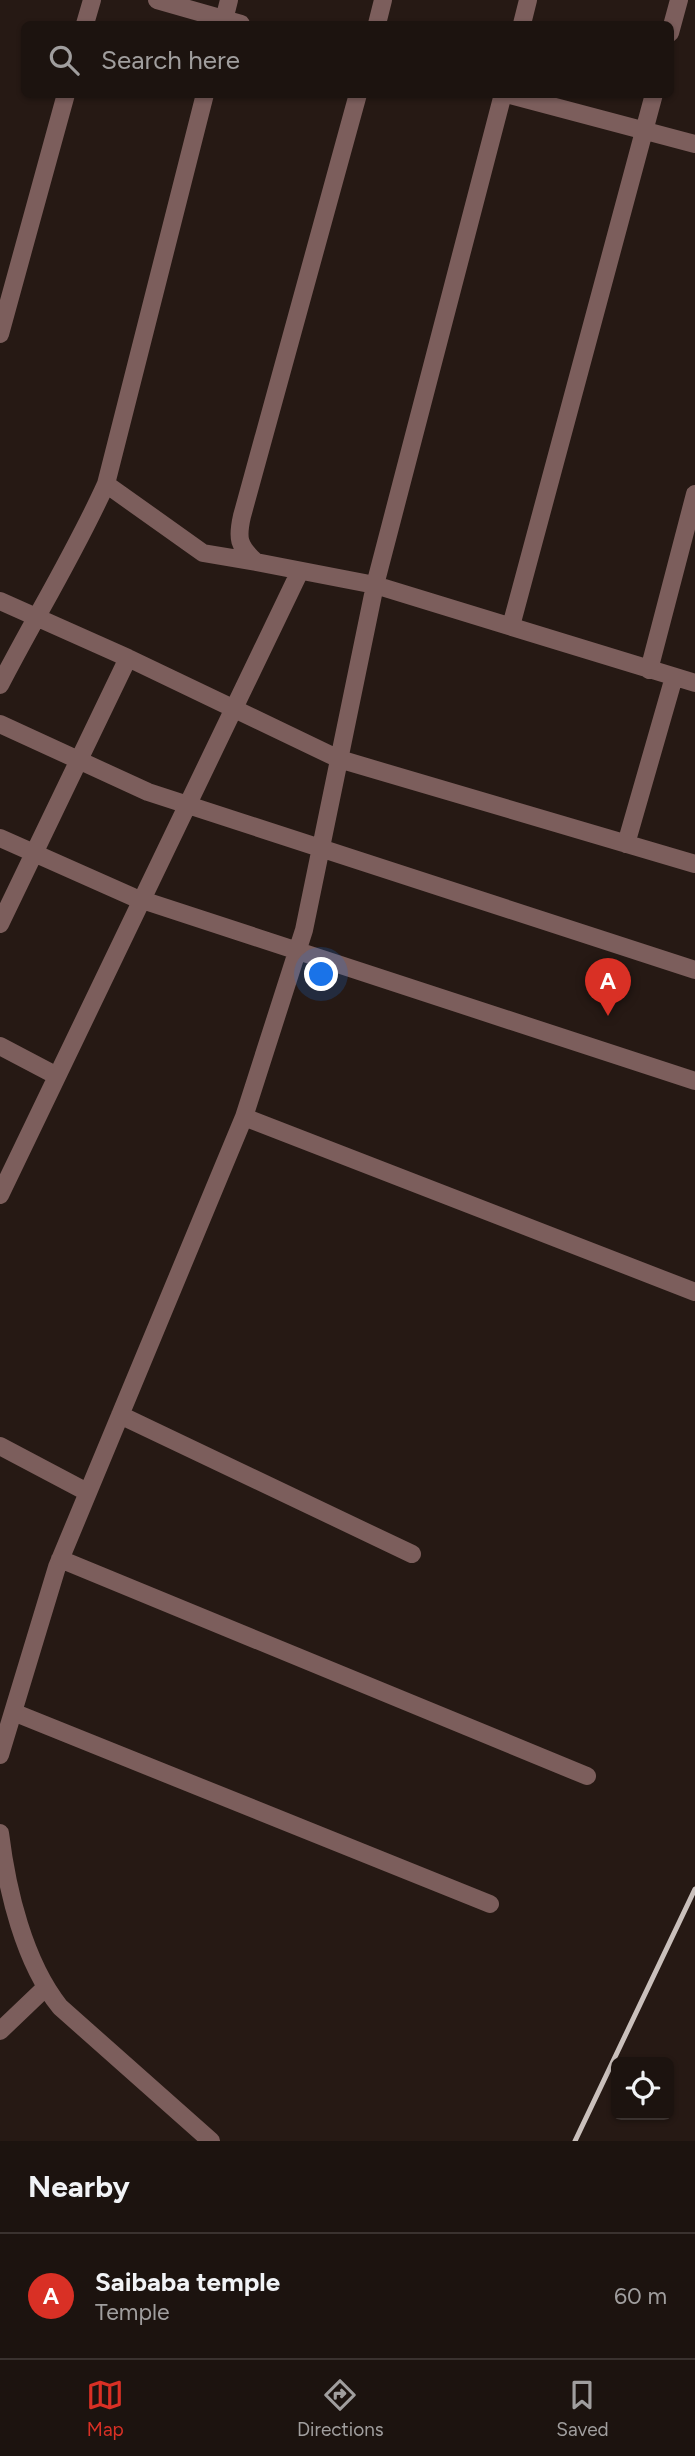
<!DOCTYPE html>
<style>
body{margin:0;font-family:Figtree,sans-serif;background:#29201d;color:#f1f3f6}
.controls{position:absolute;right:21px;bottom:21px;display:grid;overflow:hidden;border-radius:10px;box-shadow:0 2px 5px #0004}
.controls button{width:63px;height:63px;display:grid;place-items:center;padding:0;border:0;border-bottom:2px solid #3a322f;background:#1c130f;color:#f1f3f6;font:35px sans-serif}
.you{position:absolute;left:322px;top:975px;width:24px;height:24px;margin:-18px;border:5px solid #fff;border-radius:50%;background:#1a73e8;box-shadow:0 0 0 10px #1a73e833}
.badge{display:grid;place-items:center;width:46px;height:46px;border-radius:50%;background:#d93025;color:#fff;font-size:23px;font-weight:700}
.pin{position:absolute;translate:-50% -58px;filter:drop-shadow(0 2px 4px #0008)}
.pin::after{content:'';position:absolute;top:37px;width:24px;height:21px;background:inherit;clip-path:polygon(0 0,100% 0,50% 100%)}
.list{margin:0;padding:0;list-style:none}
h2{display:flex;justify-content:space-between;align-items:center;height:91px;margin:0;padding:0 28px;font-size:30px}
h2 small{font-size:23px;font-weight:400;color:#a09e9e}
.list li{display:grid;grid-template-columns:46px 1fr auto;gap:21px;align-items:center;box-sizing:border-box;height:126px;padding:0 28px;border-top:2px solid #3a322f}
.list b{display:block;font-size:26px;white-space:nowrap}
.list p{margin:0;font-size:23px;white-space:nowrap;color:#a09e9e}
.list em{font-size:23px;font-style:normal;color:#a09e9e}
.icon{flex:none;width:38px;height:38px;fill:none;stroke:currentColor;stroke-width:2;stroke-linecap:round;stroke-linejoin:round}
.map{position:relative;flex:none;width:695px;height:2141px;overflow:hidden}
.search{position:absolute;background:#1c130f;box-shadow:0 2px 5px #0004;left:21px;right:21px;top:21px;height:77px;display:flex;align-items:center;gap:18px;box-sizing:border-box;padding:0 24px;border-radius:10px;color:#a09e9e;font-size:26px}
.sheet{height:217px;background:#1c130f}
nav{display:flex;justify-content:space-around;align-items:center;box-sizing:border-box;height:98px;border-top:2px solid #3a322f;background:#1c130f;font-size:19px;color:#a09e9e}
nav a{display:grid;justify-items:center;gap:4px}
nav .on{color:#d93025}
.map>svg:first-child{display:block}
</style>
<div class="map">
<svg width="695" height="2141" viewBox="0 0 695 2141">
<rect width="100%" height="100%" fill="#261914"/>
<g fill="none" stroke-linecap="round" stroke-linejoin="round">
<path stroke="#7c5e5c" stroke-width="18" d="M157,0l84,24
M85,24l7,-24
M223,24l6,-24
M377,24l6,-24
M522,24l6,-24
M670,33l9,-33
M358,94l-116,422c-5,22 -4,30 14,46l119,23 320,98
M506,94l189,50
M0,334l66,-240
M106,484l97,69 53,9
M0,601l128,57 211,101 356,105
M511,626l143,-532
M649,670l46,-176
M0,685c35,-68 75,-132 106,-201l99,-390
M0,724l148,68 547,178
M0,838l133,59 562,184
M626,844l48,-167
M0,924l128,-266
M0,1046l57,30
M244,1117l451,175
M0,1195l300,-624
M120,1415l292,139
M0,1446l87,46
M60,1559l527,217
M13,1712l477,192
M0,1755l57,-188 187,-450 60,-187 71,-345 128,-491
M0,1833c7,57 24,129 60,174l151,134
M0,2031l45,-43"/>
<path stroke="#cac0bc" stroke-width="5" d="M575,2141l120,-252"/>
</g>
</svg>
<div class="controls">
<button><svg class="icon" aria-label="locate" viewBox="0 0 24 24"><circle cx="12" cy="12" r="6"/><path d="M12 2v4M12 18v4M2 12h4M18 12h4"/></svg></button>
</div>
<div class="you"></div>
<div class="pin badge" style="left:608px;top:1016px">A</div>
<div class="search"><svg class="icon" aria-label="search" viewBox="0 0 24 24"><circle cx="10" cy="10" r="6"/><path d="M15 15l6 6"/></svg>Search here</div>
</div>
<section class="sheet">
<h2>Nearby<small></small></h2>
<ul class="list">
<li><span class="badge">A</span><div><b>Saibaba temple</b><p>Temple</p></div><em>60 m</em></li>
</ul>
</section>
<nav>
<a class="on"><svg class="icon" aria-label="map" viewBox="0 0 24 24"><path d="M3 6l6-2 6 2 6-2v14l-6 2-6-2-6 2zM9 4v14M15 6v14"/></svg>Map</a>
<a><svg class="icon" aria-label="directions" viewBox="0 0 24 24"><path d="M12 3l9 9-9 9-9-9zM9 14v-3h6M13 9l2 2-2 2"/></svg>Directions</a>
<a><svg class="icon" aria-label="saved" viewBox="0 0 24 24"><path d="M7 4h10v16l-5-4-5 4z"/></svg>Saved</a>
</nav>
